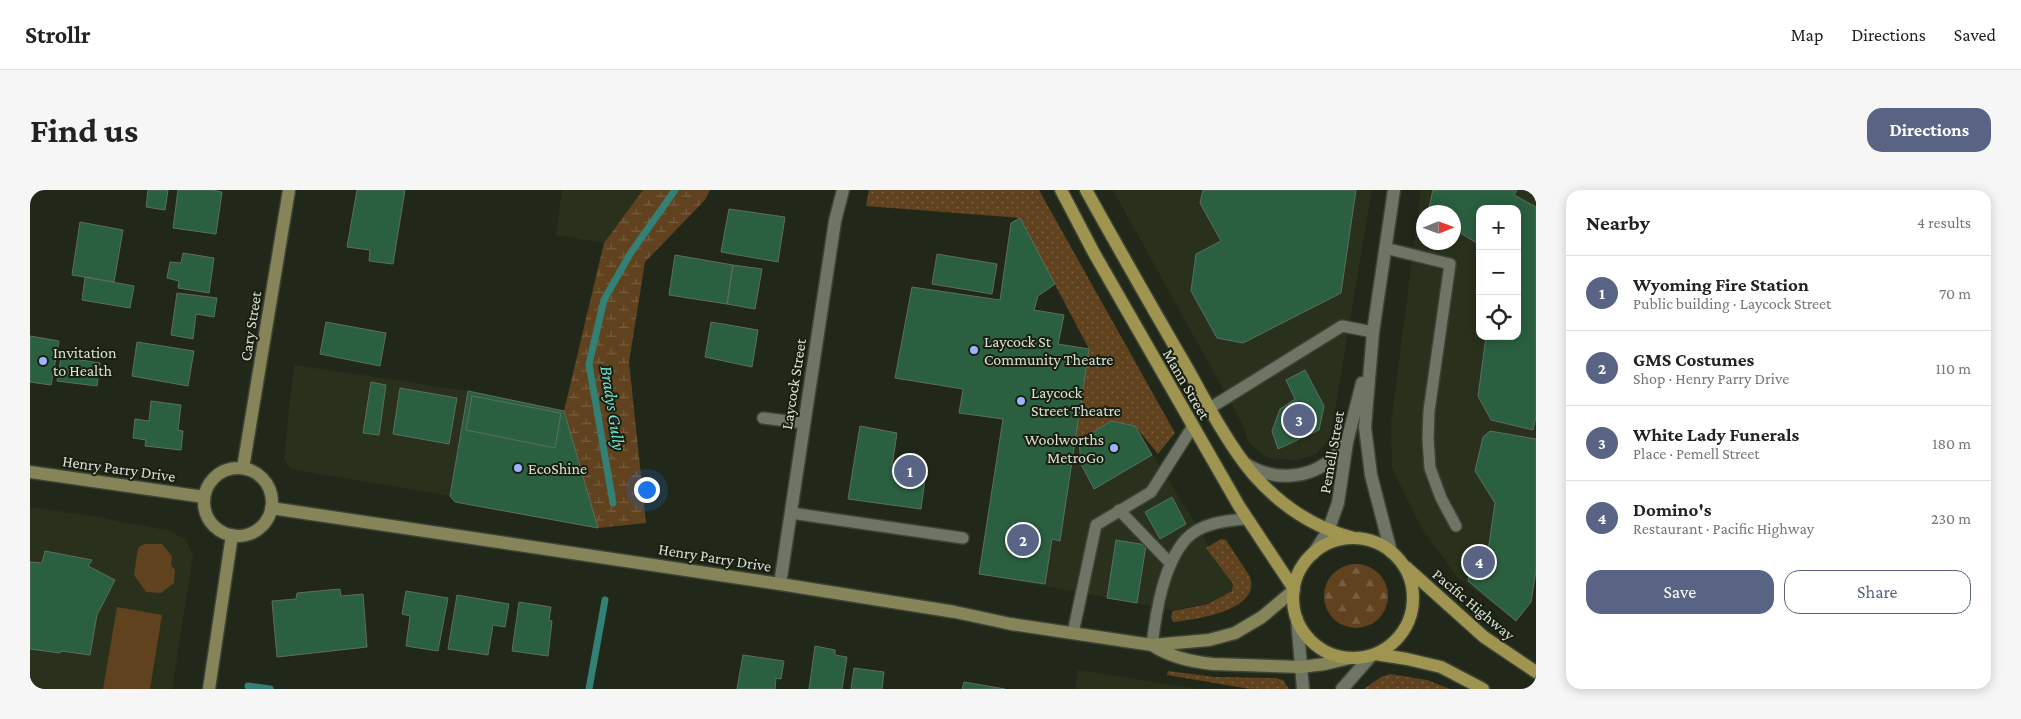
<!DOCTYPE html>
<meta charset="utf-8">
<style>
body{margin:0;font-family:"Crimson Pro",serif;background:#f6f6f6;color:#222}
.controls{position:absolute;right:15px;top:15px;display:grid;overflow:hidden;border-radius:10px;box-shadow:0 2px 12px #0003}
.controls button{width:45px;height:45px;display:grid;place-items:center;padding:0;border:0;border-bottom:1px solid #e0e0e0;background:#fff;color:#222;font:25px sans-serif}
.compass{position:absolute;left:1386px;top:15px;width:45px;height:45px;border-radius:50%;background:#fff;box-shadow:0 2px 12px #0003;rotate:89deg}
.you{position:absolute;left:616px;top:299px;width:18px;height:18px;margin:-12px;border:4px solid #fff;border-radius:50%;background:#1a73e8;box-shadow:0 0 0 8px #1a73e833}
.badge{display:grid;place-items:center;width:32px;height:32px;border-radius:50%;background:#596485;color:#fff;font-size:16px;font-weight:700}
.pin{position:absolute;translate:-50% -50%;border:2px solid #fff;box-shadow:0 1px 5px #0006}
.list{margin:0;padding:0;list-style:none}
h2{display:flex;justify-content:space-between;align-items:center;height:65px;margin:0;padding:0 20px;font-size:21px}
h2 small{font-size:16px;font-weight:400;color:#767676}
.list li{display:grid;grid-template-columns:32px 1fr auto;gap:15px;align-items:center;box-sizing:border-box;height:75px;padding:0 20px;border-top:1px solid #e0e0e0}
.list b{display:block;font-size:19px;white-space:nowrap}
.list p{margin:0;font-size:16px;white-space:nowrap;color:#767676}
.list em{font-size:16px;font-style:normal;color:#767676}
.actions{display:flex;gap:10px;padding:15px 20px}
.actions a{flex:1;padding:11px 0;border:1px solid #596485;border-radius:15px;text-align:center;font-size:18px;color:#596485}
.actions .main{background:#596485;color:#fff}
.icon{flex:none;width:28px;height:28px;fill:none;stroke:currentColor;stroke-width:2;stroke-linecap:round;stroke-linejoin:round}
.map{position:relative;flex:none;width:1506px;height:499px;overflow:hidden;border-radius:15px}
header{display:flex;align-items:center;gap:30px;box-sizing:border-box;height:70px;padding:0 25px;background:#fff;border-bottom:1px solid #e0e0e0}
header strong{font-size:24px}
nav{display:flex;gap:28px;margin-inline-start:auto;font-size:18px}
.intro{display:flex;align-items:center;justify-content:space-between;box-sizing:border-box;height:120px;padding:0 30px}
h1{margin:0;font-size:35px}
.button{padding:12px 22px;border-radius:15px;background:#596485;color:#fff;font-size:18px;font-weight:700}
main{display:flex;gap:30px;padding:0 30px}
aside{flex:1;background:#fff;border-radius:15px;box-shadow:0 2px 12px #0003}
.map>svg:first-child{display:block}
</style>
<header>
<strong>Strollr</strong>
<nav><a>Map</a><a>Directions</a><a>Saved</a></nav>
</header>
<div class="intro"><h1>Find us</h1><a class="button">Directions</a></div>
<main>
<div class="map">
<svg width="1506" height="499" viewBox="0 0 1506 499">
<defs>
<pattern id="grass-dots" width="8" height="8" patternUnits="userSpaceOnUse" patternTransform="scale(1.25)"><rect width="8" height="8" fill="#60421f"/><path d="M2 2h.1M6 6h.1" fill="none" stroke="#765d3f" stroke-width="1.8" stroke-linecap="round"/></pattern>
<pattern id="forest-firs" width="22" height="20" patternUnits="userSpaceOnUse" patternTransform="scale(1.25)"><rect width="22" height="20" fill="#60421f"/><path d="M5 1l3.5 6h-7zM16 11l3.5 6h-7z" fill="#765d3f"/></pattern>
<pattern id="wetland-marsh" width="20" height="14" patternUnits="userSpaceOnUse" patternTransform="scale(1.25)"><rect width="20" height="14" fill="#60421f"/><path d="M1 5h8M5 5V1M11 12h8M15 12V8" fill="none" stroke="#765d3f"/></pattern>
</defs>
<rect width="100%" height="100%" fill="#222819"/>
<path fill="#29311d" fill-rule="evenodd" d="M532,0h81l-39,53 -48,-8z
M1083,0h259l-42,249 -14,15 -19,6 -29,-2 -20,-16 -4,-15z
M1391,0h115v381l-5,31 -15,19 -59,-44 -36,-50 -29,-59 -1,-44zM1450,19h37v127h-37zM1394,22h30v30h-30z
M264,175l174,26 -18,105 -159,-27 -7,-10z
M1081,231l24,5 97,157 1,5 -3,5 -21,10 -35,7 -195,-36 8,-46 73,12 14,-96z
M0,317l67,10 73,14 16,9 7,15 -21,134h-142z
M1048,480l121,19h-124z"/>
<path fill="url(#grass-dots)" d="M839,0h170l136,243 -17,21 -23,-28 -24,-5 -37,23 15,-95 -69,-131 -154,-12z
M1191,349l5,1 23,35c16,35 -54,45 -76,47l-2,-5 2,-6 35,-7 24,-13 1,-7 -27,-36z
M1138,481l47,6 60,1 8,2 6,9h-39l-83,-14z
M1360,484l37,6 23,9h-86l17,-12z"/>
<path fill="url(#forest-firs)" d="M1294 406a32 32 0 1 1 64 0a32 32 0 1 1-64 0Z"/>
<path fill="url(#wetland-marsh)" d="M613,0h67l-5,10 -60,62 -16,100 17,161 -48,5 -34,-117 40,-168z"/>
<path fill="#60421f" d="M114,354h18l10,12 -1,9 4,5 -1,13 -13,10 -15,-1 -12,-17 4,-27z
M87,417l45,8 -12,74h-47z"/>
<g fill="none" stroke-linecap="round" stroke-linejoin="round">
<path stroke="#328076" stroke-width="7" d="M583,313l-24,-139 15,-64 26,-46 45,-64
M218,496l22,3
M559,499l16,-89"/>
</g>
<path fill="#2a5f3f" stroke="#5d6e62" d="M118,0h20l-3,20 -19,-3z
M148,0h34l10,2 -6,42 -43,-6z
M327,0h48l-12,74 -24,-3 1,-11 -23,-3z
M1173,0h153l-15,103 -98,50 -26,-5 -26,-47 5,-37 25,-13 -21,-38z
M1403,0h84l-3,5 22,12v210l-3,13 -42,-10 -13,-24 8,-60h31v-127h-37v36l-26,-16v-17h-26z
M699,19l56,8 -7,45 -57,-10z
M990,28l35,66 -17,12 -4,14 30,5 -6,29 31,5 -29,192 -8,-2 -7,45 -66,-10 24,-155 -44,-6 4,-24 -68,-11 17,-91 88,13 11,-77z
M50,32l43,8 -9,52 -42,-7z
M153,63l31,5 -5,35 -31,-5 1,-7 -12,-3 3,-16 11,1z
M907,64l60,10 -5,30 -60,-10z
M645,65l58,10 -6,39 -58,-9z
M703,75l29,4 -7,40 -28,-5z
M55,87l49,9 -4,22 -48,-8z
M147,103l40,5 -3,19 -18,-3 -3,25 -22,-4z
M296,132l60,11 -6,33 -60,-12z
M681,132l47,8 -6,37 -47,-10z
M0,146l29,5 -8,44 -21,-3z
M107,152l57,9 -6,35 -56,-10z
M31,167l39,6 -3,23 -40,-5z
M1275,180l19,36 -5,24 -41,19 -6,-18 8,-22 15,-10 -9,-19z
M341,192l15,3 -7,50 -16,-2z
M370,198l57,10 -8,46 -56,-10z
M438,201l96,20 34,117 -143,-26 -5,-6z
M442,206l89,17 -6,35 -89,-18z
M121,211l30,4 -3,25 5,1 -2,19 -36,-4 1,-6 -13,-2 2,-19 14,2z
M1081,231l24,5 17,29 -58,34 -13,-25 -2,-23z
M830,236l37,7 -6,40 34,6 -4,30 -73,-10z
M1460,241l46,8v132l-5,31 -15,19 -48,-40 4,-22 17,-14 6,-42 -20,-32 8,-34z
M1142,307l14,27 -26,15 -15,-27z
M1086,350l30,5 -9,58 -30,-5z
M15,361l47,9 -4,6 27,14 -18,35 -7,40 -29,-4 -1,2 -30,-4v-87l12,1z
M310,399l1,7 22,-2 4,53 -90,10 -5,-56 24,-2 1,-6z
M376,401l42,7 -10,53 -32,-5 4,-30 -8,-2z
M427,405l52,9 -4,23 -12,-2 -5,30 -40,-6z
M489,412l32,5 -2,13 3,1 -4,35 -36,-5z
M785,456l20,4v5l12,2 -5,32h-33z
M713,465l41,6 -3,18 -5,-1 -1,11h-38z
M824,478l30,4 -2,17h-31z
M934,492l41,7h-43z"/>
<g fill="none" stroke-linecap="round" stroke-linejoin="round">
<g stroke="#3d4336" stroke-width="14">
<path id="lane" d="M1355,58l65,16 -21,147 -1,28 2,29 11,30 15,28
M1180,218l132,-82 31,6
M733,228l41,5
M1089,320l52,54
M761,323l172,25
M1043,443l23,-108 55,-33 42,-66
M1122,455c4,-33 11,-80 34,-106 15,-16 41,-19 61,-20"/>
</g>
<g stroke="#3d4336" stroke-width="15">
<path id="street" d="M1216,274c25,16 58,16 82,-2 8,-6 13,-13 19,-20
M1361,362l-20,-77 -6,-48 8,-95 21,-142
M1283,364l15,-23 10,-28 9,-61 15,-59
M750,394l55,-363 8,-31
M1267,429l6,70
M1312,499l29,-33"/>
</g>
<g stroke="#3d4336" stroke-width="15">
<path id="secondary" d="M213,278l46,-278
M174 312a34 34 0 1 1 68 0a34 34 0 1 1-68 0Z
M0,282l174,25
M241,318l509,76 175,28 56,12 141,21 57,-5 26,-7 27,-16 32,-27
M1122,455c18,12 40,17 61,19l88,3 24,-3 25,-6
M179,499l23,-154"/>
</g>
<g stroke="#3d4336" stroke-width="15">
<path id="primary" d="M1031,0l33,63 145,253 55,83
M1056,0c34,61 68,121 103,181 18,33 40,75 64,103 27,31 61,54 101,64
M1263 408a60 60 0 1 1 120 0a60 60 0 1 1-120 0Z
M1376,377l78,70 52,35
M1345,464l32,5 34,8 42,22"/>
</g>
<use href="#lane" stroke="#6e7564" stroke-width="11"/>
<use href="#street" stroke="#6e7564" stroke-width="12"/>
<use href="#secondary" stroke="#86855a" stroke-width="12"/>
<use href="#primary" stroke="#9f9550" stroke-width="12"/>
</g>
<g fill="#9cb4fd" stroke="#181e10" stroke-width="2">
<circle cx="944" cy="160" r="5"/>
<circle cx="13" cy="171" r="5"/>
<circle cx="991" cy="211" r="5"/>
<circle cx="1084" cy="258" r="5"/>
<circle cx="488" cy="278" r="5"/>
</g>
<g text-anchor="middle" stroke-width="4" stroke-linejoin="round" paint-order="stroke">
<g font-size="16" fill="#dbe0d6" stroke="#181e10">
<text transform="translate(220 136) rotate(-81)" y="6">Cary Street</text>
<text transform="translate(763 194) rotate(-81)" y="6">Laycock Street</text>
<text transform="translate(1157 194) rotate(60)" y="6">Mann Street</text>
<text transform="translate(1301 262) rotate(-80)" y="6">Pemell Street</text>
<text transform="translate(89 278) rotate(8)" y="6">Henry Parry Drive</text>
<text transform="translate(685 367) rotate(9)" y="6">Henry Parry Drive</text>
<text transform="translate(1444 414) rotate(40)" y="6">Pacific Highway</text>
</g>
<g font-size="16" fill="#dbe0d6" stroke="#181e10" text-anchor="start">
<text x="954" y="157">Laycock St<tspan x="954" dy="18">Community Theatre</tspan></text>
<text x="23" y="168">Invitation<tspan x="23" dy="18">to Health</tspan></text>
<text x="1001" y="208">Laycock<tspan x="1001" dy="18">Street Theatre</tspan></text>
<text x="1074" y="255" text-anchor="end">Woolworths<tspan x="1074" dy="18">MetroGo</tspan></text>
<text x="498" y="284">EcoShine</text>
</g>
<g font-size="18" font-style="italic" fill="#70e3d3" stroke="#181e10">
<text transform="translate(583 218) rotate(81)" y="6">Bradys Gully</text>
</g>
</g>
</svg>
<div class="controls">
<button>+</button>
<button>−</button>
<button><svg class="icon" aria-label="locate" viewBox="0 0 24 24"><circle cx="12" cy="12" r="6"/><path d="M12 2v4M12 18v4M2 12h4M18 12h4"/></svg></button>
</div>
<svg class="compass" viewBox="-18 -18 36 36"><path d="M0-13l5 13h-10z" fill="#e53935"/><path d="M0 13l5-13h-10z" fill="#767676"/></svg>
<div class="you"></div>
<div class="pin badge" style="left:880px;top:281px">1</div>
<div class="pin badge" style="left:993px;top:350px">2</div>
<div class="pin badge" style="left:1269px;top:230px">3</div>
<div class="pin badge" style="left:1449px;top:372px">4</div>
</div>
<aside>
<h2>Nearby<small>4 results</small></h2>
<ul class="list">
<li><span class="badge">1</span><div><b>Wyoming Fire Station</b><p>Public building · Laycock Street</p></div><em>70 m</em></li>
<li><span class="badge">2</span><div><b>GMS Costumes</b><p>Shop · Henry Parry Drive</p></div><em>110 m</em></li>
<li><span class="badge">3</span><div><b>White Lady Funerals</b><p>Place · Pemell Street</p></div><em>180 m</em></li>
<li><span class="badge">4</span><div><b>Domino's</b><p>Restaurant · Pacific Highway</p></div><em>230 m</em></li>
</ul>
<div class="actions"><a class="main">Save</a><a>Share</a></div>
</aside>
</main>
